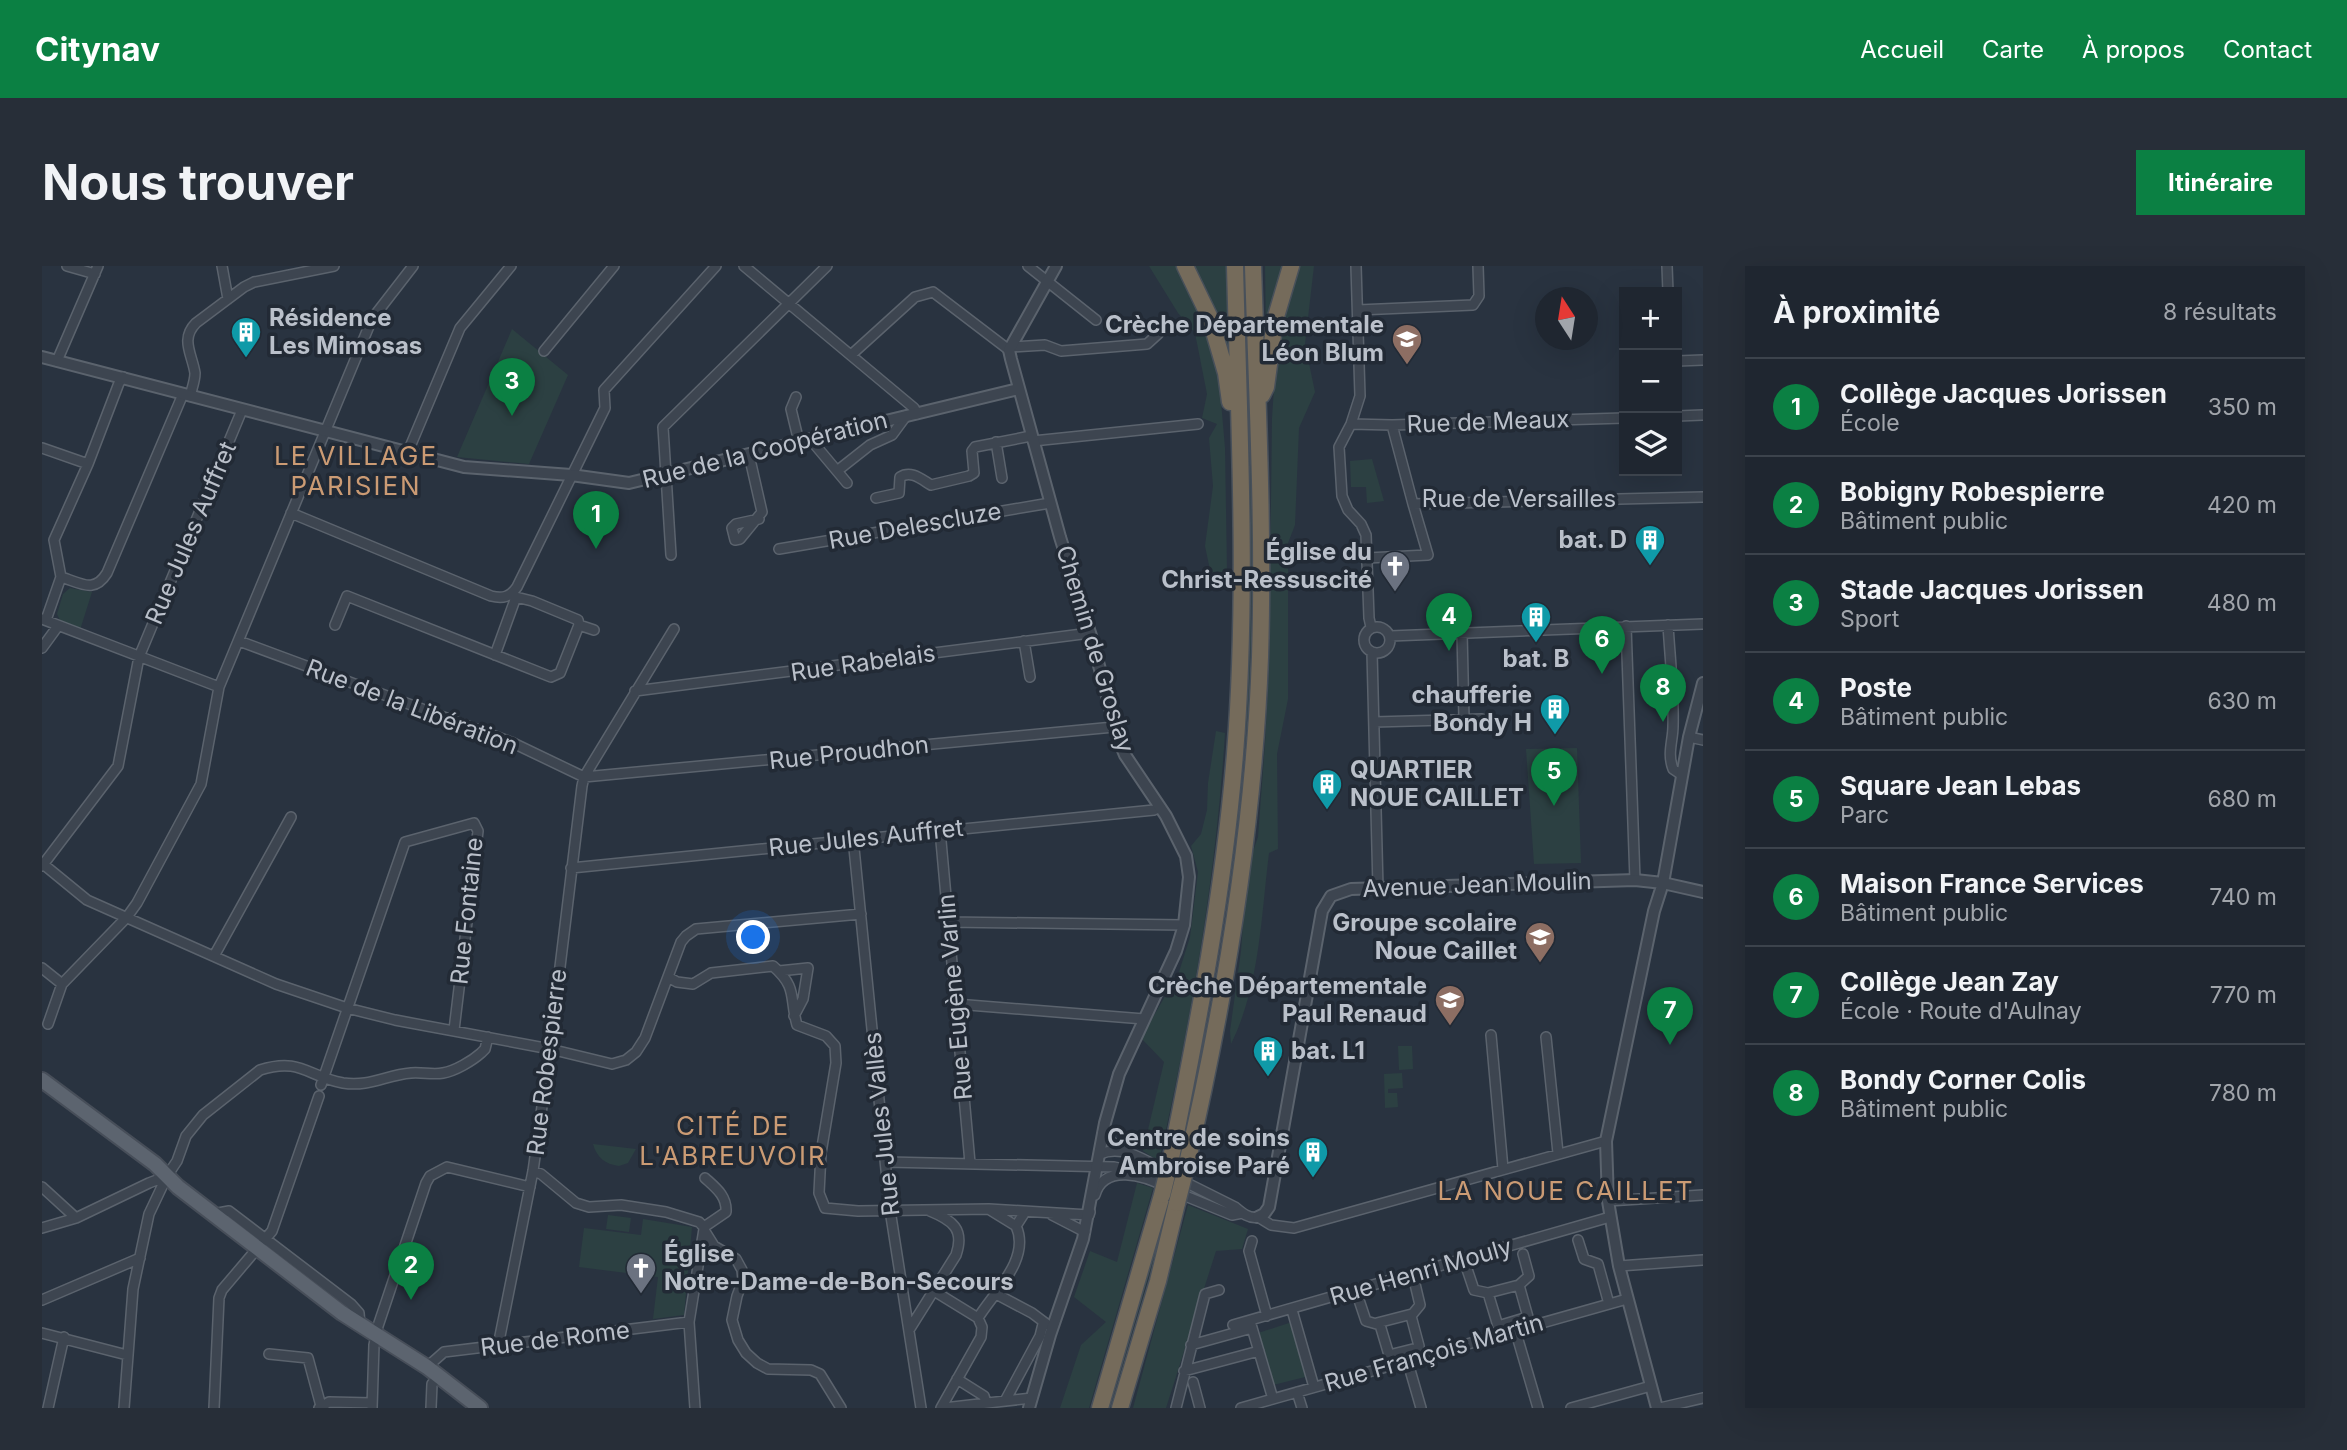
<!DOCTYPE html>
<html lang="fr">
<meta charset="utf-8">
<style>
body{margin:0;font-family:Inter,sans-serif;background:#272e38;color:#f1f3f6}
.controls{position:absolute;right:21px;top:21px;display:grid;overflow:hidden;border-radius:0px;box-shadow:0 7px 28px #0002}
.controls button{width:63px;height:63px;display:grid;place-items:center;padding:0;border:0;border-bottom:2px solid #3c434c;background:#1f2630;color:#f1f3f6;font:35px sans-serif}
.compass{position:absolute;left:1493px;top:21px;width:63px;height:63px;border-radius:50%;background:#1f2630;box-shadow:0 7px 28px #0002;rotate:348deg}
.you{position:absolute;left:712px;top:672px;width:24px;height:24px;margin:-18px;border:5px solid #fff;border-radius:50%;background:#1a73e8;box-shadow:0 0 0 10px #1a73e833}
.badge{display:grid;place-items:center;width:46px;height:46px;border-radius:50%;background:#0b8043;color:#fff;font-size:23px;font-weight:700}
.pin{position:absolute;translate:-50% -58px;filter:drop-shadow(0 2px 4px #0008)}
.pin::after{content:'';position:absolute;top:37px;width:24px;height:21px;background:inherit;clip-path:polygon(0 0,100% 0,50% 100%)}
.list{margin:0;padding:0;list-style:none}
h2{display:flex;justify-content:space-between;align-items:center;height:91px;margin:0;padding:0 28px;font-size:30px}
h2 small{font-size:23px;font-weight:400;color:#a1a5ab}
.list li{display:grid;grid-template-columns:46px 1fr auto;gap:21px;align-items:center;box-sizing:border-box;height:98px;padding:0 28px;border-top:2px solid #3c434c}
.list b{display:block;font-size:26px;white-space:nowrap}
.list p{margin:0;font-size:23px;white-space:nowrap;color:#a1a5ab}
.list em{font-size:23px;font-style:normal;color:#a1a5ab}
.icon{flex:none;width:38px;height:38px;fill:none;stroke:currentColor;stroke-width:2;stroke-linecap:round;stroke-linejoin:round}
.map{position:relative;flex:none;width:1661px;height:1142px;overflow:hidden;border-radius:0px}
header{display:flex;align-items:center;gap:42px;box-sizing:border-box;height:98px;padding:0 35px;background:#0b8043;color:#fff}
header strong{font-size:33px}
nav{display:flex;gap:38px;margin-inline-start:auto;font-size:24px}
.intro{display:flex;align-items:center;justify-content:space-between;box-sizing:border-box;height:168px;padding:0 42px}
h1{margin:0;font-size:49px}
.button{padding:18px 32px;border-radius:0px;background:#0b8043;color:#fff;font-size:24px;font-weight:700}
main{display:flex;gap:42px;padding:0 42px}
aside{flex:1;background:#1f2630;border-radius:0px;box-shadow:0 7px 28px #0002}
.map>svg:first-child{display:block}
</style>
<header>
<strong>Citynav</strong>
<nav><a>Accueil</a><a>Carte</a><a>À propos</a><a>Contact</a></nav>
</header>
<div class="intro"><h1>Nous trouver</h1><a class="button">Itinéraire</a></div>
<main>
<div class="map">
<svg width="1661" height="1142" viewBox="0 0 1661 1142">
<rect width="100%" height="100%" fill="#293340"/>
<path fill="#2c4042" d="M1107,0h30l25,54 15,58 6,70 2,123 -13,18 -9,-43 8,-60 -4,-48 8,-14 -15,-6 5,-24 -12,-61 -17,-20z
M1150,0h34l4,107z
M1202,0h3l6,266 -3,160 -17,197 -26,147c16,-95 31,-192 37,-288 11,-161 5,-322 0,-482z
M1223,0h22l-21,70z
M1254,0h18l-9,78 10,48 -16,36 -4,97 -7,18v156l-11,55 1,95 -9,4c-8,64 -9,132 -38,191l-1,-13 11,-80 6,-83 11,-31 7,-94 4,-77 3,-248 4,-60 8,-51z
M470,63l56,46 -39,89 -72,-7z
M1330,193l12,42 -17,2 -1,-16h-15l-1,-26z
M28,322l22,4 -12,38 -20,-10 -3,-6 6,-20z
M1174,465l9,2c-9,145 -34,286 -66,428l-16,-10 21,-89 -23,-24 38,-66 11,-35 8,-65 -7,-26 10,-12 6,-24 1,-27z
M1535,482l4,115 -47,1 -8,-115z
M1356,780h14l1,23 -14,1z
M1163,783l-30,138 -65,221h-2l66,-226z
M1360,807l1,15 -15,1v4h9l1,14 -13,1 -1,-34z
M551,878l43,5 -8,14 -9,3c-14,-2 -22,-8 -26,-22z
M1095,917l16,5 -64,220h-29l21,-63 25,-23 -32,-25 16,-46 27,11z
M1146,939l60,24 -6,20 -26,2 -50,157h-33z
M566,949l23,3 -2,14 -23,-3z
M601,953l49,8 -8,88 -31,4 5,-42 -79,-10 5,-39 57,7z
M1247,1057l4,3 13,48 -1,3 -32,8 -15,-52z"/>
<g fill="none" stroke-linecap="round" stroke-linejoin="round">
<g stroke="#5b636d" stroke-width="12">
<path id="minor" d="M25,0l28,8
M180,0l6,33
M702,0l170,142 3,6
M986,0l68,54
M1314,0l4,130 -9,28 -12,23 3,49 6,14 13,14 5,11 3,83 2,9
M1625,0l1,26
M1316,44l115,-5 6,-9 -1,-30
M968,81l35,-2 16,6 86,-7 11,-10
M502,85l70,-85
M809,89l64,-58 18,-5 76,58
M15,95l41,-95
M1635,95l26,-1
M148,130c2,-8 5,-15 5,-23 -3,-19 -15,-34 1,-50l48,-36 10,-5 80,-16
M754,131l-5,12 8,33
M1635,150l26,-1
M1309,158l41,1 232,-7
M1350,159l21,79 290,-7
M769,174l36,43
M991,175l165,-17
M954,176l6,36
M0,182l46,16
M365,188l53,-126 51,-62
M707,189l13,57 -22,27 -5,1 -3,-12 4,-4 23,-5
M795,205l33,-26 22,-10 14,-19
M834,232l23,-5 1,-16c11,-7 21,2 31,8l38,-9 5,-3 -2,-22 3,-4 56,-11
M249,247l200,83c12,3 19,1 26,-9l88,-179 -1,-18 112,-124
M737,283l271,-46
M629,289l-8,-128 164,-161
M1325,292l61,-3 -15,-51
M19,311c20,6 33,17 46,-4l76,-179
M19,311l-7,-37 34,-76 31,-81 4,-6
M474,331l16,4 46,19 1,5 15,5
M0,353l177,68
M4,354l15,-43
M293,359l12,-29 204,81 9,-4 19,-48
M1626,359c2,33 6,67 5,101 0,15 -6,27 0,43l9,6
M1584,360l9,254
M1322 374a13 13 0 1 1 26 0a13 13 0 1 1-26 0Z
M1420,366l2,87
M1348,370l313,-12
M197,375l272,101 73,35 530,-50
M982,375l6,36
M0,382l16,-22
M1330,386l6,236
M453,389l21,-58
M593,425l455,-58
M1332,456l108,-3
M1647,471l14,3
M898,564l30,333
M811,572l37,372 31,198
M1,598l44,36 189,84 71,24 48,12 155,29 62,15 14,-4 10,-8 9,-14 36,-96 5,-6 10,-7 165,-15
M0,600l76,-100 21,-109 103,-247
M529,602l583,-58 6,-3
M906,656l236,3
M172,690l77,-139
M0,702l20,16
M737,705l29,-3 -5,31 -9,17
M626,711l9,5 16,2 18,-11 62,-7c25,22 16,31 24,59l29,11 9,10 1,17 -15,90 -2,40 6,15 33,3 131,-2 100,6 1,-3
M914,738l188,15
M6,758l14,-40 65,-67 10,-14 64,-119 18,-97 153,-368 41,-53
M1449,769l12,134
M1504,771l12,116
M279,819l84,-243 69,-19 4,8 -24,199
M1061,866l10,11 13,7
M1058,888c24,-10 48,8 69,19
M845,896l227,5 19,4
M491,905l8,3 35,29 13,4 32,-2 45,7 33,10 5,5
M1139,914l54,27c7,6 14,12 23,10l13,8 23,3 312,-87
M0,921l34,31
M1136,927l54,22 10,-2
M1053,929c9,-32 50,-19 71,-8
M1566,935l95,-6
M948,944l26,16
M171,948l16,-3 122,93 8,9 1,12
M1010,949l33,17
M662,961l22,-15c1,-16 -10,-24 -21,-34
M0,962l34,-10 73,-35 18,-7
M662,964l10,16 22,13 6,11 1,10 -6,16 -5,24 6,20 8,13 11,10 11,6 43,1 9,4 21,34
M1536,974l6,19 14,5 11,40
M1210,975l-3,10 18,65
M1577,1000l84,-6
M1425,1003l7,21 14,3 10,33 30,-9 -9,-32 10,-9 -6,-22
M892,1025l44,27
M1446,1027l31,-8
M954,1028l36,19 16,12
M0,1034l98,-42
M1317,1034l7,21 14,4 9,30 28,-7 2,-2 -8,-30 9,-11 -5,-21
M1250,1044l22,77
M1208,1055l23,78
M1335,1057l35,-9
M1191,1059l377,-108
M1472,1060l24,82
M867,1064l47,-75c9,-26 -4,-35 -26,-44
M0,1067l85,22
M1149,1079l61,-17
M456,1080l35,-175 17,-122 32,-263 2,-9 90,-148
M227,1088l39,4 13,48
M1364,1090l15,52
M385,1101l17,-15 245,-30
M1142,1105l75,-20
M915,1113l27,17 2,7
M1151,1116l7,26
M1255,1126l5,16
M963,1135l35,-65 3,-12
M6,1142l16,-71
M82,1142l9,-119 16,-75 18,-38 10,-15 9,-25 17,-21 57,-45c41,-13 48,7 83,13 27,4 43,-8 68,-10 11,-1 22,2 32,0 12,-2 29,-12 38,-20l4,-4 3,-12
M172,1142l5,-110 3,-8 50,-59 47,-135
M277,1142l10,-6 43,1
M330,1142l2,-63 4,-19 48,-143 4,-7 17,-9 83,20
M389,1142l1,-24 6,-7
M653,1142l-6,-86 15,-93
M899,1142l40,-71 1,-10 -4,-9c16,-26 53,-59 38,-92l9,-14
M902,1142l88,-10
M1134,1142l29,-114 14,-4
M1199,1142l386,-109
M1529,1142l80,-22
M1618,1142l43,-10"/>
</g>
<g stroke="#5b636d" stroke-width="14">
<path id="tertiary" d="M0,91l422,110 107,8 58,8 389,-94
M1216,951l6,-3 5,-7 53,-296 9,-15 20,-7 284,-9 28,3 40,9
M987,1142l21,-73 33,-96 22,-116 14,-49 57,-123 8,-26 5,-48 -3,-21 -20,-40 -41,-61 -7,-17 -26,-99 -32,-102 -49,-178 -2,-9 47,-84
M1615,1142l-38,-142 -11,-65 -2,-60 48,-230 9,-28 26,-146 14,-54"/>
</g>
<g stroke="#474e59" stroke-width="18">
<path id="primary" d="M0,814l113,84 23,23 164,126 85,54 53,41"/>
</g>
<g stroke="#48505a" stroke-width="19">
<path id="motorway" d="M1143,0l25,52 16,55 4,29
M1220,129l4,-8 9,-67 16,-54
M1129,892c27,-134 53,-268 64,-404 13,-162 4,-326 0,-488
M1144,902c39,-167 68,-339 74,-511 4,-130 -3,-261 -7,-391
M1058,1142l62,-213
M1078,1142l38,-127 19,-78"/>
</g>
<use href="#minor" stroke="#3d4550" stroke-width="9"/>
<use href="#tertiary" stroke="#3d4550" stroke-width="10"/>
<use href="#primary" stroke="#5c646f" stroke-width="14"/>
<use href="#motorway" stroke="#756b5b" stroke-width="16"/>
<g stroke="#48505a" stroke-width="19" stroke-linecap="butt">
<path id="motorway-bridge" d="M1120,929l9,-37
M1135,937l9,-35"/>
</g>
<use href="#motorway-bridge" stroke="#756b5b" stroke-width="16"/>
</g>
<defs>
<g id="building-pin" transform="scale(1.575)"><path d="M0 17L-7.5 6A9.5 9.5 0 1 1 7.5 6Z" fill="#0f9aa8" stroke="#222a35"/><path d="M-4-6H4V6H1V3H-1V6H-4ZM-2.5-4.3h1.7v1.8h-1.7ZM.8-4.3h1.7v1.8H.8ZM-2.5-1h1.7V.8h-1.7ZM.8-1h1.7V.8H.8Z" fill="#fff"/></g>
<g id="school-pin" transform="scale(1.575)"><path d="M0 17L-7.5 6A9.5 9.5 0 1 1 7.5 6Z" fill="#8d6e63" stroke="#222a35"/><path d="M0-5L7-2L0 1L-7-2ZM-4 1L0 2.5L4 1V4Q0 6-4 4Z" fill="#fff"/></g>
<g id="church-pin" transform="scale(1.575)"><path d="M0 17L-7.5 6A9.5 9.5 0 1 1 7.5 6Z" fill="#6b7280" stroke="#222a35"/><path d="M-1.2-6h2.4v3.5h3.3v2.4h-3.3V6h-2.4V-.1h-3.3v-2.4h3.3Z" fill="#fff"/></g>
</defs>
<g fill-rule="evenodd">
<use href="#building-pin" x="204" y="66"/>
<use href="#school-pin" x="1365" y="73"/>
<use href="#building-pin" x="1608" y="274"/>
<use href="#church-pin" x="1353" y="300"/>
<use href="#building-pin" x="1494" y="351"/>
<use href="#building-pin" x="1513" y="443"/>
<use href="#building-pin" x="1285" y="518"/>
<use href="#school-pin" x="1498" y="671"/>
<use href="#school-pin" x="1408" y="734"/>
<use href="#building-pin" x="1226" y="785"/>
<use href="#building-pin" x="1271" y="886"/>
<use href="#church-pin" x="599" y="1002"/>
</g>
<g text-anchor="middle" stroke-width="7" stroke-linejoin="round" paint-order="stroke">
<g font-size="24" font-weight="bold" fill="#bac0ca" stroke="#222a35" text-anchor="end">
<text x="227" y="60" text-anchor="start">Résidence<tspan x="227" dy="28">Les Mimosas</tspan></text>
<text x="1342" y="67">Crèche Départementale<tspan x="1342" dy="28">Léon Blum</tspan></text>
<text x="1585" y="282">bat. D</text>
<text x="1330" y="294">Église du<tspan x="1330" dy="28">Christ-Ressuscité</tspan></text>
<text x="1494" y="401" text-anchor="middle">bat. B</text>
<text x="1490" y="437">chaufferie<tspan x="1490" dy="28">Bondy H</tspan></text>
<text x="1308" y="512" text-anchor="start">QUARTIER<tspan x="1308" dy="28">NOUE CAILLET</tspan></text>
<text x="1475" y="665">Groupe scolaire<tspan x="1475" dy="28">Noue Caillet</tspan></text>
<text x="1385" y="728">Crèche Départementale<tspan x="1385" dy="28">Paul Renaud</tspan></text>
<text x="1249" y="793" text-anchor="start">bat. L1</text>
<text x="1248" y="880">Centre de soins<tspan x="1248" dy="28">Ambroise Paré</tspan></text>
<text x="622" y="996" text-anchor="start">Église<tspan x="622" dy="28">Notre-Dame-de-Bon-Secours</tspan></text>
</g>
<g font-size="24" fill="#bac0ca" stroke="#222a35">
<text transform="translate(1446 156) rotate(-2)" y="8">Rue de Meaux</text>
<text transform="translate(723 184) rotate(-14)" y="8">Rue de la Coopération</text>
<text x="1477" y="241">Rue de Versailles</text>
<text transform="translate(873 260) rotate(-10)" y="8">Rue Delescluze</text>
<text transform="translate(149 267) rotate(-67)" y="8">Rue Jules Auffret</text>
<text transform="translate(1053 383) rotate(73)" y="8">Chemin de Groslay</text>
<text transform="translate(821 397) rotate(-8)" y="8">Rue Rabelais</text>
<text transform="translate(370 441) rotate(21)" y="8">Rue de la Libération</text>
<text transform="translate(807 487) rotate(-6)" y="8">Rue Proudhon</text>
<text transform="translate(824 572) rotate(-6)" y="8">Rue Jules Auffret</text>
<text transform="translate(1435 619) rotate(-2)" y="8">Avenue Jean Moulin</text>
<text transform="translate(425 645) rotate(-84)" y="8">Rue Fontaine</text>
<text transform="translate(913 731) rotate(-95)" y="8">Rue Eugène Varlin</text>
<text transform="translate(505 796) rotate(-83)" y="8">Rue Robespierre</text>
<text transform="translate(840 858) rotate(-96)" y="8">Rue Jules Vallès</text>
<text transform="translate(1379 1006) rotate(-16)" y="8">Rue Henri Mouly</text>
<text transform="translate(513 1073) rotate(-7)" y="8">Rue de Rome</text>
<text transform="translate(1392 1087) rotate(-16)" y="8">Rue François Martin</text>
</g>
<g font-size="26" letter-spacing="2" fill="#cb9b74" stroke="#222a35">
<text x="314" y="199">LE VILLAGE<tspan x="314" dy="30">PARISIEN</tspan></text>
<text x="691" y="869">CITÉ DE<tspan x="691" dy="30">L'ABREUVOIR</tspan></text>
<text x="1524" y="934">LA NOUE CAILLET</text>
</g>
</g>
</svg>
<div class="controls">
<button>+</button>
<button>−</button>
<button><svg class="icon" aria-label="layers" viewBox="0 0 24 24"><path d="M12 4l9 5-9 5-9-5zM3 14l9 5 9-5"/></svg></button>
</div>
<svg class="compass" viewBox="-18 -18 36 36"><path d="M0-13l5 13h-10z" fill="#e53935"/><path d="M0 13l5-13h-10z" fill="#a1a5ab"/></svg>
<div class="you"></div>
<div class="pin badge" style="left:554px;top:283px">1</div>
<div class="pin badge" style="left:369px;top:1034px">2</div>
<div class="pin badge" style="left:470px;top:150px">3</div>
<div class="pin badge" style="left:1407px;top:385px">4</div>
<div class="pin badge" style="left:1512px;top:540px">5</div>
<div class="pin badge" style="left:1560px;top:408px">6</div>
<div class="pin badge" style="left:1628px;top:779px">7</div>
<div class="pin badge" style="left:1621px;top:456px">8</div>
</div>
<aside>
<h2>À proximité<small>8 résultats</small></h2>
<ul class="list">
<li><span class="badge">1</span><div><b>Collège Jacques Jorissen</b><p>École</p></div><em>350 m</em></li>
<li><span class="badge">2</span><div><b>Bobigny Robespierre</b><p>Bâtiment public</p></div><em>420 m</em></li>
<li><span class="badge">3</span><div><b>Stade Jacques Jorissen</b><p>Sport</p></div><em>480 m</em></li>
<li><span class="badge">4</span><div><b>Poste</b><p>Bâtiment public</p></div><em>630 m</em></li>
<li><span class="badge">5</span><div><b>Square Jean Lebas</b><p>Parc</p></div><em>680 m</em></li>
<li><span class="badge">6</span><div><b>Maison France Services</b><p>Bâtiment public</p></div><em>740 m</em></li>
<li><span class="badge">7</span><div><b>Collège Jean Zay</b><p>École · Route d'Aulnay</p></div><em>770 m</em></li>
<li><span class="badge">8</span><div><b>Bondy Corner Colis</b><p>Bâtiment public</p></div><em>780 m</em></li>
</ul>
</aside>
</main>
